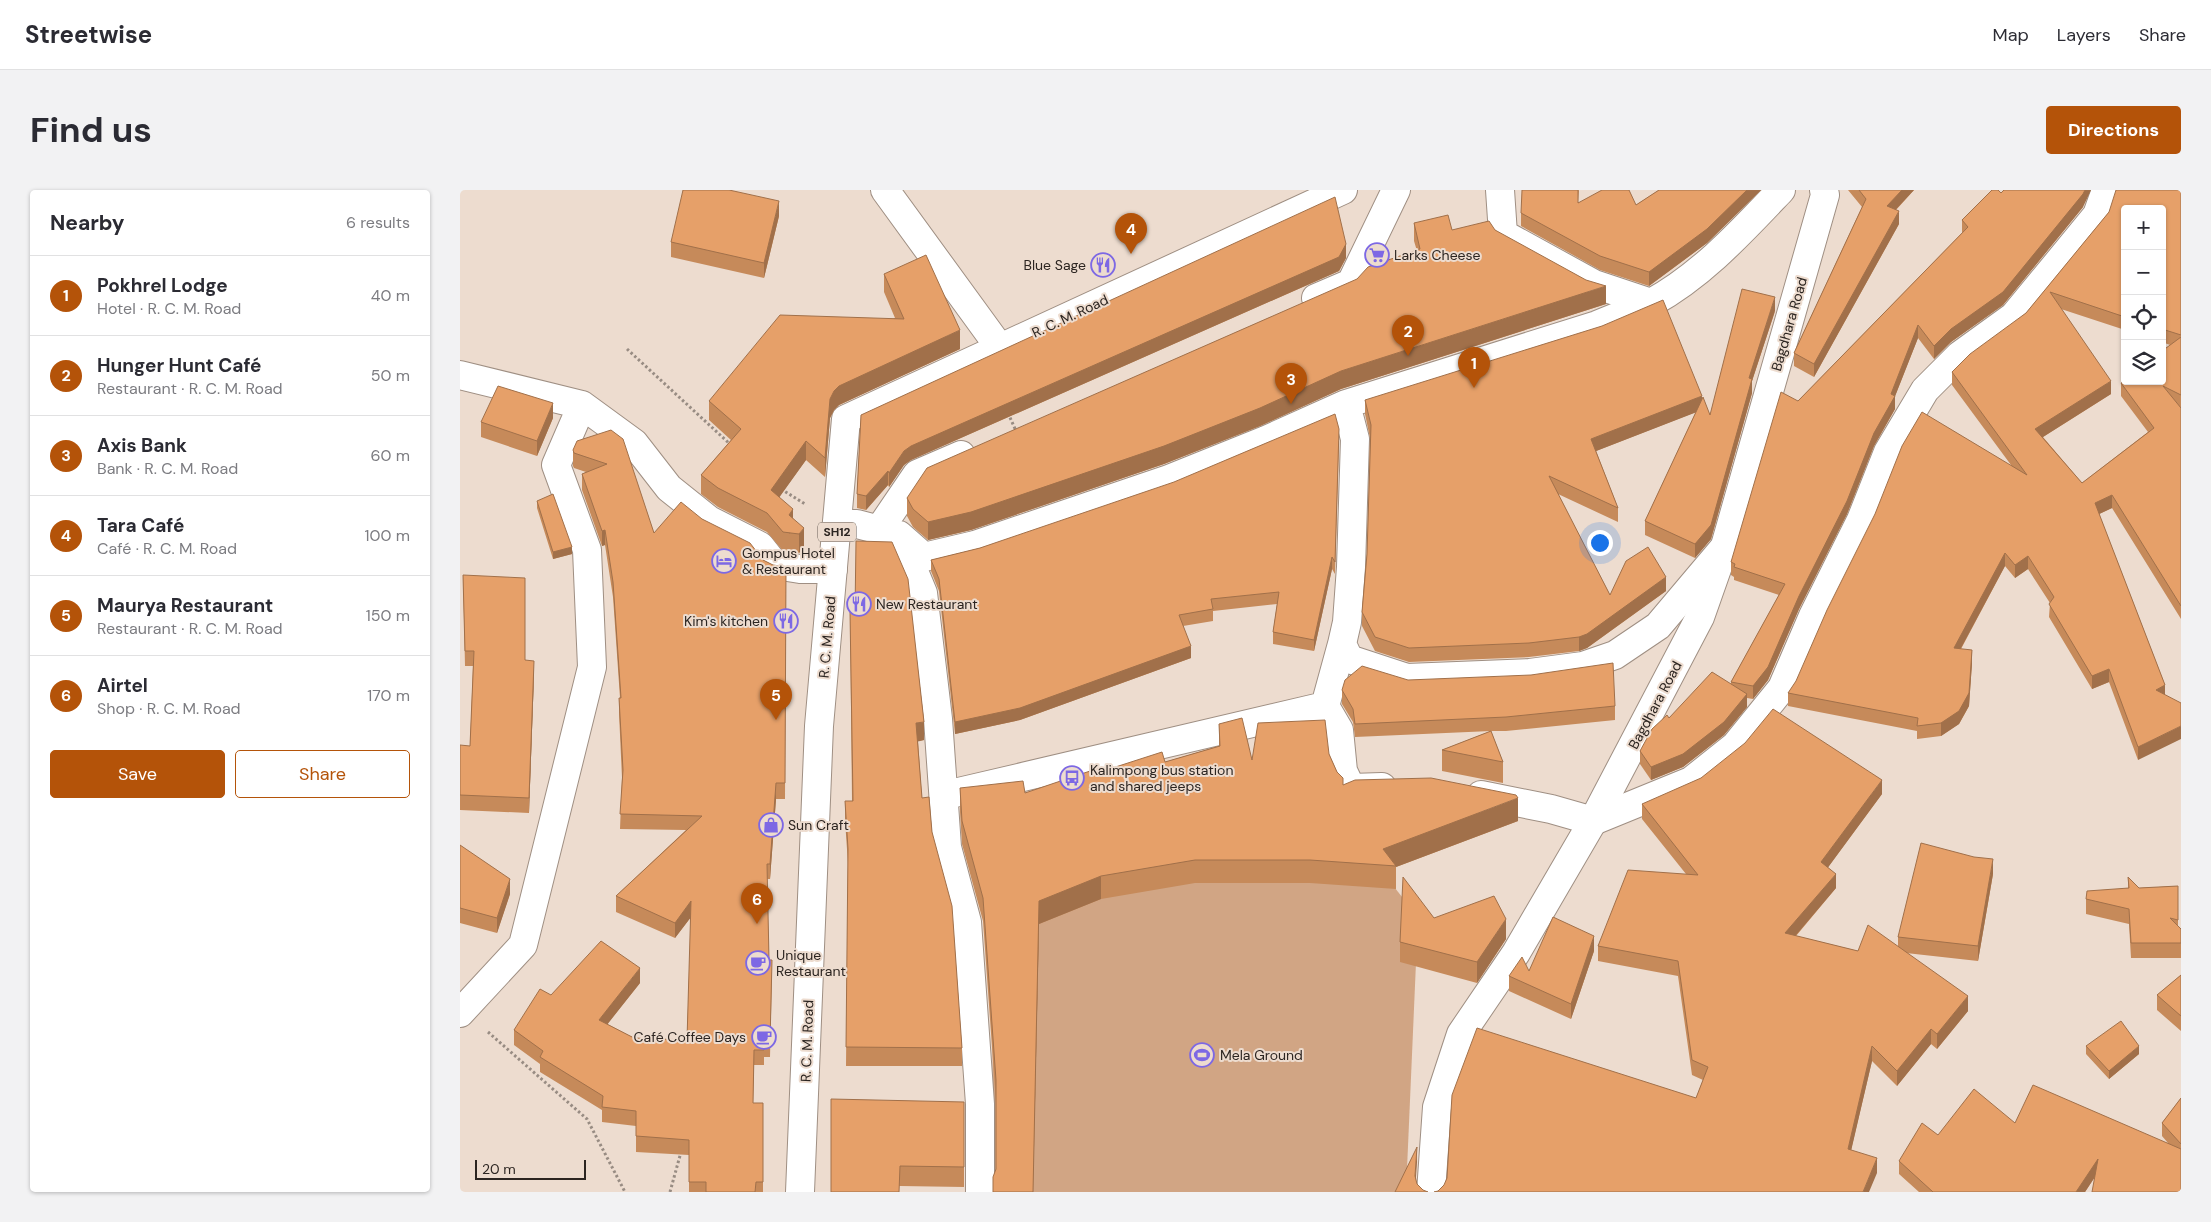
<!DOCTYPE html>
<meta charset="utf-8">
<style>
body{margin:0;font-family:"DM Sans",sans-serif;background:#f2f2f3;color:#2b2b33}
.controls{position:absolute;right:15px;top:15px;display:grid;overflow:hidden;border-radius:5px;box-shadow:0 1px 4px #0004}
.controls button{width:45px;height:45px;display:grid;place-items:center;padding:0;border:0;border-bottom:1px solid #e1e1e2;background:#fff;color:#2b2b33;font:25px sans-serif}
.scale{position:absolute;left:15px;bottom:12px;width:111px;box-sizing:border-box;padding-left:5px;border:2px solid #2c2521;border-top:0;font-size:14px;line-height:18px;white-space:nowrap;color:#2c2521;-webkit-text-stroke:4px #eddccf;paint-order:stroke}
.you{position:absolute;left:1139px;top:352px;width:18px;height:18px;margin:-12px;border:4px solid #fff;border-radius:50%;background:#1a73e8;box-shadow:0 0 0 8px #1a73e833}
.badge{display:grid;place-items:center;width:32px;height:32px;border-radius:50%;background:#b45309;color:#fff;font-size:16px;font-weight:700}
.pin{position:absolute;translate:-50% -41px;filter:drop-shadow(0 1px 2px #0008)}
.pin::after{content:'';position:absolute;top:26px;width:18px;height:15px;background:inherit;clip-path:polygon(0 0,100% 0,50% 100%)}
.list{margin:0;padding:0;list-style:none}
h2{display:flex;justify-content:space-between;align-items:center;height:65px;margin:0;padding:0 20px;font-size:21px}
h2 small{font-size:16px;font-weight:400;color:#7c7c81}
.list li{display:grid;grid-template-columns:32px 1fr auto;gap:15px;align-items:center;box-sizing:border-box;height:80px;padding:0 20px;border-top:1px solid #e1e1e2}
.list b{display:block;font-size:19px;white-space:nowrap}
.list p{margin:0;font-size:16px;white-space:nowrap;color:#7c7c81}
.list em{font-size:16px;font-style:normal;color:#7c7c81}
.actions{display:flex;gap:10px;padding:15px 20px}
.actions a{flex:1;padding:11px 0;border:1px solid #b45309;border-radius:5px;text-align:center;font-size:18px;color:#b45309}
.actions .main{background:#b45309;color:#fff}
.icon{flex:none;width:28px;height:28px;fill:none;stroke:currentColor;stroke-width:2;stroke-linecap:round;stroke-linejoin:round}
.map{position:relative;flex:none;width:1721px;height:1002px;overflow:hidden;border-radius:5px}
header{display:flex;align-items:center;gap:30px;box-sizing:border-box;height:70px;padding:0 25px;background:#fff;border-bottom:1px solid #e1e1e2}
header strong{font-size:24px}
nav{display:flex;gap:28px;margin-inline-start:auto;font-size:18px}
.intro{display:flex;align-items:center;justify-content:space-between;box-sizing:border-box;height:120px;padding:0 30px}
h1{margin:0;font-size:35px}
.button{padding:12px 22px;border-radius:5px;background:#b45309;color:#fff;font-size:18px;font-weight:700}
main{display:flex;gap:30px;padding:0 30px}
aside{flex:1;background:#fff;border-radius:5px;box-shadow:0 1px 4px #0004}
.map>svg:first-child{display:block}
</style>
<header>
<strong>Streetwise</strong>
<nav><a>Map</a><a>Layers</a><a>Share</a></nav>
</header>
<div class="intro"><h1>Find us</h1><a class="button">Directions</a></div>
<main>
<aside>
<h2>Nearby<small>6 results</small></h2>
<ul class="list">
<li><span class="badge">1</span><div><b>Pokhrel Lodge</b><p>Hotel · R. C. M. Road</p></div><em>40 m</em></li>
<li><span class="badge">2</span><div><b>Hunger Hunt Café</b><p>Restaurant · R. C. M. Road</p></div><em>50 m</em></li>
<li><span class="badge">3</span><div><b>Axis Bank</b><p>Bank · R. C. M. Road</p></div><em>60 m</em></li>
<li><span class="badge">4</span><div><b>Tara Café</b><p>Café · R. C. M. Road</p></div><em>100 m</em></li>
<li><span class="badge">5</span><div><b>Maurya Restaurant</b><p>Restaurant · R. C. M. Road</p></div><em>150 m</em></li>
<li><span class="badge">6</span><div><b>Airtel</b><p>Shop · R. C. M. Road</p></div><em>170 m</em></li>
</ul>
<div class="actions"><a class="main">Save</a><a>Share</a></div>
</aside>
<div class="map">
<svg width="1721" height="1002" viewBox="0 0 1721 1002">
<rect width="100%" height="100%" fill="#eddccf"/>
<path fill="#d1a584" d="M578,682l349,6 31,39 -12,275h-413l-1,-300z"/>
<g fill="none" stroke-linecap="round" stroke-linejoin="round">
<g stroke="#9f8f83" stroke-width="30">
<path id="pedestrian" d="M1040,0l3,44 91,50 57,19c51,-28 90,-71 130,-113"/>
</g>
<g stroke="#9f8f83" stroke-width="30">
<path id="minor" d="M425,0l115,158
M856,108l35,-15 45,-93
M0,185l122,30 52,38 35,45 40,32 51,26 15,19 25,4h33
M886,214l9,35 -4,128 -4,55 -5,22 7,15 58,19 123,-5 53,-7 32,-11 43,-29 65,-77
M377,334h20l42,11 24,58 15,126 9,128 20,75 13,182v88
M419,340l38,-56 44,-19
M439,345l25,22 51,-12 194,-66 97,-39 80,-36 251,-79 54,-22
M865,516l14,24 4,41 8,17 31,-1
M490,604l375,-88 17,-62
M1021,605l70,14 42,12 98,-40 44,-35 47,-58 31,-72 48,-96 27,-68 37,-62 35,-35 54,-39 83,-101 9,-25
M0,823l63,-68 69,-278 -5,-117 -31,-85 26,-60"/>
</g>
<g stroke="#9f8f83" stroke-width="30">
<path id="tertiary" d="M971,1002l6,-85 24,-73 55,-81 77,-132 107,-204 25,-71 100,-351 -1,-5"/>
</g>
<g stroke="#9f8f83" stroke-width="30">
<path id="primary" d="M340,1002l19,-466 27,-307 497,-229"/>
</g>
<path stroke="#988c83" stroke-width="3" stroke-dasharray="2.5 2.5" stroke-linecap="butt" d="M167,159l104,96
M548,223l8,18
M321,299l24,15
M28,842l99,87 38,73
M210,1002l11,-40"/>
<use href="#pedestrian" stroke="#fff" stroke-width="28"/>
<use href="#minor" stroke="#fff" stroke-width="28"/>
<use href="#tertiary" stroke="#fff" stroke-width="28"/>
<use href="#primary" stroke="#fff" stroke-width="28"/>
</g>
<path fill="#c68a5a" fill-rule="evenodd" d="M1119,0l-1,12 58,3 23,-15h102l-54,53 -58,43 -49,-16 -79,-44v-13z
M1388,0h66l-18,20 3,14 -85,153 -20,-11v-13l68,-146z
M1721,0v218l-1,-1 1,1v211l-69,-111 -13,6 66,171 -27,75 -29,-78 -17,7 -43,-72 1,-14 -22,-34 -13,9 -10,-12 -44,83 11,14 -3,43 -10,18 -18,12 -24,3v-8l-129,-25v-13l223,-228 -59,-80v-13l74,-59 83,-101zM1665,19h37v133l8,3 -49,38v13l27,36 -66,51 -39,-46 68,-43 -50,-85 64,21z
M1541,3l82,14 -80,98 -52,37 -17,17 -16,-21 -23,58v13l-21,37 -27,68 -48,95 -31,71 -15,19 -6,-1v9l-23,28 -41,32 -32,13 -11,-16v-13l29,-33 62,-34v-2l48,-87 -45,-15v-3l-3,-2v-13l67,-161 164,-168v-13z
M319,26l-15,62 -93,-21v-15z
M954,33l38,7h43l111,74 -265,85 -81,37 -96,38 -193,66 -43,10 -15,-13 -6,-11v-18l510,-247 -3,-10z
M886,68l-7,13 -428,189 -7,5 -15,22 -1,-2 -22,25 -9,-2v-14l4,-79z
M424,84l76,75 -121,56 -5,5 -4,8 -5,59 -19,-17 -27,37 14,21 11,29 -5,6 -16,-2 -16,-19 -49,-25 -17,-13v-19l30,-35 -22,-20v-19l186,-83 -11,-26z
M1315,121l-23,70v12l-41,146 -16,19 -50,-23v-14l51,-109 -100,39 22,57v14l-60,-28 52,101 56,-4 -79,57 -8,3 -50,6 -120,5 -34,-11 -13,-25v-14l5,-58 3,-116 -5,-24v-14l337,-2 8,17z
M93,228l-16,38 -56,-19v-15z
M151,240l43,103 48,-14 61,41 10,5 13,2 -1,232h-9l-6,80h-3l2,81 3,15 -2,82h-6v8h-10l-1,38h10v89h-74v-37l-53,-3v-26l-34,-4v-12l-62,-38v-8l-26,-19v-15l37,-35 89,-12 -33,41 27,14 53,2 4,-123 -16,21 -59,-26v-16l70,-66 -66,-1 2,-51 -3,-65v-15h1l-7,-101 -8,-52 -3,1 -20,-56v-16l4,-2 -12,-4 -1,-2v-16z
M879,251l-4,133 -3,-5 -18,82 -41,-7v-12l4,-28 -64,7v10l-30,5 8,32 -171,62 -65,14 -16,-143 -8,-20v-11l49,-12z
M77,311l35,53 -19,5 -16,-51z
M3,385l62,85 9,15 -5,138 -69,-3v-43l10,-21 3,-80h-8z
M390,422l74,128 -6,1 4,57 10,34 30,216v18h-116l2,-202 -3,-44v-19h7z
M948,490l207,26v14l-109,11h-15l12,31v21l-61,-12v-21l49,-19 -136,6 -2,-15 -11,-18v-14z
M759,534l33,36 77,-6 14,31 175,36 -122,46v22l-86,-6h-115l-94,16 -62,25 -6,268 -37,-23v-66l-13,-182 -21,-77 -2,-32v-24l65,5 75,-21 65,-10 54,-16z
M1422,604l-54,73 8,21 -40,48 62,15 40,-4v-10l95,-63 -15,87 -72,-8 62,58 -31,38 -6,-5 -34,42 -25,-25 -21,89 26,23 -439,18 258,-93 7,-18 -11,-5 -14,-99 -80,-15v-15l88,-72 -44,-55v-15z
M0,655l50,49 -13,39 -37,-10z
M1668,687l11,11 39,-2v41l3,2v29h-50l-2,-34 -43,-10v-15l42,-11z
M974,728l72,21 -29,44 -77,-21v-20z
M1134,761l-23,68 -62,-28v-15l20,-5z
M1721,785v56l-24,-21v-15z
M1626,856l53,8 -30,25 -23,-25z
M1721,908v94l-86,-15 -10,15h-166l-20,-18v-13l39,-26 77,-12 153,20 -6,-7v-13z
M504,912v85l-64,-1 -69,6z"/>
<path fill="#a1704a" d="M1287,0h14l-54,53 -58,43v-14z
M1442,0h12l-27,29v-13z
M1625,0h6l-8,17 -80,98 -52,37 -17,17v-13z
M319,11v15l-15,62v-15z
M1439,21v13l-85,153v-13z
M886,54v14l-7,13 -428,189 -7,5 -15,22v-14l15,-22 7,-5z
M1146,96v18l-265,85 -81,37 -96,38 -193,66 -43,10v-18l413,-151z
M1315,107v14l-23,70v12l-41,146 -16,19v-14z
M1458,135v13l-24,61 1,-3v13l-21,37 -27,68 -48,95 -31,71 -15,19v-13l46,-90 92,-202z
M500,140v19l-121,56 -5,5 -4,8 -5,59v-19l5,-59 4,-8 5,-5z
M1651,191v13l-76,48v-13z
M1242,206v14l-111,43v-14z
M93,213v15l-16,38v-15z
M346,251v19l-35,49v-19z
M428,281v14l-22,25v-14z
M1652,305v13l-17,8v-13z
M333,319v19l-4,6v-19z
M344,338v19l-5,6v-19z
M145,340v15l-3,1v-15z
M112,357v7l-19,5v-7z
M1545,363v13l-51,95v-13z
M1568,366v13l-13,9v-13z
M872,367v12l-18,82v-11z
M1206,387v14l-79,57 -8,3v-14z
M731,456v12l-171,62 -65,14v-12z
M1512,460v13l-3,43 -10,18 -18,12v-13z
M74,471v14l-5,138v-15z
M1649,479v13l-17,7v-13z
M1705,495v13l-9,-8z
M1287,504v13l-23,28 -41,32 -32,13v-13z
M464,532v18l-8,2v-19z
M1721,536v13l-43,21v-13z
M1422,590v14l-61,83v-15z
M316,593v16l-6,80v-15z
M1058,608v23l-122,46v-1l-13,-17z
M1533,669v15l-15,87v-15z
M1376,684v14l-51,60v-15z
M641,686v23l-62,25 -6,268 6,-291z
M50,689v15l-13,39v-15z
M231,711v16l-16,21v-15z
M1046,729v20l-29,44v-21z
M1134,746v15l-23,68v-15z
M180,778v15l-41,52v-15z
M1508,806v15l-31,38v-15z
M1471,839v15l-34,42v-15z
M1412,856v15l-24,103v-15z
M1679,856v8l-30,25v-8z
M957,957v15l-2,29v-15z
M1417,968v15l-8,19h-6z
M1638,969v13l-13,20h-9z"/>
<path fill="#e6a069" stroke="#a1704a" d="M223,0h46l50,11 -15,62 -93,-21z
M1062,0h56v13l24,-13h27l7,15 23,-15h88l-40,39 -58,43 -49,-16 -79,-43z
M1399,0h43l-15,16 12,5 -85,153 -20,-11 72,-154z
M1532,0h6l3,3 3,-3h81l-2,4 -80,98 -52,37 -17,17 -16,-21 -27,69 4,2 -21,37 -27,68 -48,95 -31,71 -15,19 -22,-4 54,-98 -51,-17 1,-3 -4,-2 50,-170 17,9 170,-174 -6,-7z
M1656,0h65v145l-19,-6v-120h-37v108l-75,-25 61,89 -76,48 47,54 72,-55 -33,-45 4,-3v1h37v-30l19,-14v58l-18,-9 18,22v198l-69,-111 -17,8 70,182 -9,5 25,13v23l-43,21 -29,-78 -17,7 -43,-72 5,-7 -26,-41 -13,9 -10,-12 -51,95 18,2 -3,43 -10,18 -18,12 -24,3 1,-8 -130,-25 8,-12 31,-71 48,-96 27,-68 20,-34 105,63 -75,-103 18,-18 56,-41 83,-101z
M875,7l11,47 -7,13 -428,189 -7,5 -15,22 -1,-2 -22,25 -9,-2 4,-79z
M988,25l4,15 37,-9 6,9 91,50 20,6 -265,85 -81,37 -96,38 -193,66 -43,10 -15,-13 -6,-11 20,-30 430,-189 11,-12 52,-18 -6,-26z
M466,65l34,75 -121,56 -5,5 -4,8 -5,59 -19,-17 -35,49 22,19 -4,6 15,13 -5,6 -16,-2 -16,-19 -49,-25 -17,-13 40,-46 -32,-28 71,-86 124,4 -20,-45z
M1282,99l33,8 -26,81 3,1 -41,146 -16,19 -50,-23 58,-124 7,18z
M1203,110l39,96 -111,43 27,69 -69,-32 61,119 16,-34 22,-14 18,30 -79,57 -8,3 -50,6 -120,5 -34,-11 -13,-25 5,-58 4,-129 -6,-25 237,-74z
M38,196l55,17 -16,38 -56,-19z
M875,224l4,15 -4,133 -3,-5 -18,83 -41,-8 6,-40 -68,7 2,10 -34,6 12,31 -171,62 -65,14 -16,-143 -8,-19 49,-12 194,-66z
M151,240l12,9 31,94 27,-31 21,17 48,24 13,17 10,5 13,2 -1,216h-9l-6,81h-3l2,96h3l-2,82h-6v8h-10l-1,53h10v79h-7l-1,10h-49v-10h-17v-42l-53,-4v-25l-34,-4 1,-11 -63,-39 3,-6 -29,-21 26,-41 11,6 50,-54 39,27 -41,52 35,18 53,2 4,-139 -16,22 -59,-27 86,-80 -82,-2 3,-44 -4,-72h2l-8,-116 -8,-52 -3,1 -20,-57 25,-10 -33,-11 -1,-3 4,-9z
M93,304l19,53 -19,5 -16,-51z
M396,351l36,1 16,37 16,143 -8,1 6,75 7,-1 3,35 20,74 10,142 -116,-1 2,-198 -3,-48h8l-3,-189h5z
M3,385l62,3v82l9,1 -5,137 -69,-3v-50l10,1 4,-95h-9z
M1153,473l2,43 -109,11 -151,7 -2,-15 -11,-19 3,-10 17,-14 46,14 123,-5z
M1252,482l35,22 -23,28 -41,32 -32,13 -11,-16 12,-22 15,-14 2,3z
M1313,519l109,71 -61,82 15,12 -51,59 73,18 10,-26 100,71 -31,38 -6,-5 -34,42 -25,-25 -24,103 29,9 -14,34h-429l4,-1 6,-6 3,-7 5,-83 25,-67 219,70 12,-31 -16,-7 -14,-99 -80,-15 30,-76 70,5 -56,-71 59,-26 44,-35z
M782,528l10,42 6,-37 67,-3 4,34 8,18 6,6v7l12,-5 76,-2 85,17 2,3 -135,51 13,17 -86,-6h-115l-94,16 -62,25 -6,291h-40v-15l3,-8v-89l-13,-182 -21,-77 -2,-33 63,-7 2,12 74,-25 1,4 62,-20 3,10 55,-16 -1,-22z
M1031,541l12,31 -61,-12z
M1461,653l53,14 19,2 -15,87 -80,-9z
M0,655l50,34 -13,39 -37,-10z
M943,687l31,41 60,-22 12,23 -29,43 -77,-20z
M1668,687l11,11 39,-2v34l-8,-2 11,11v14h-50l-2,-34 -43,-10 1,-8 42,-3z
M1093,727l41,19 -23,68 -62,-28 13,-19 7,14z
M1721,785v41l-24,-21z
M1661,831l18,25 -30,25 -23,-25z
M1573,895l148,64v43h-89l6,-33 -22,33h-143l-34,-31 23,-38 16,12 36,-46 41,34z
M1721,908v46l-19,-21z
M371,909l133,3v65l-64,-1 -1,26h-68z
M957,957l-2,29 2,8 6,6 5,2h-33z"/>
<defs>
<g id="supermarket-ring" transform="scale(1.25)"><circle r="9.5" fill="#eddccf" stroke="#7d68e4" stroke-width="1.5"/><path d="M-6-5.5h2.5l.6 2H6L4.5 2H-2.5L-4.4-4H-6ZM-1.5 3.2a1.3 1.3 0 1 0 .1 0ZM3 3.2a1.3 1.3 0 1 0 .1 0Z" fill="#7d68e4"/></g>
<g id="restaurant-ring" transform="scale(1.25)"><circle r="9.5" fill="#eddccf" stroke="#7d68e4" stroke-width="1.5"/><path d="M-5-6h1v4h1v-4h1v4h1v-4h1v5L-1.5 .5V6h-2V.5L-5-1ZM5-6V6H3V1.5H1.5Q1.5-4 5-6Z" fill="#7d68e4"/></g>
<g id="hotel-ring" transform="scale(1.25)"><circle r="9.5" fill="#eddccf" stroke="#7d68e4" stroke-width="1.5"/><path d="M-6-4.5h1.5V1H6V5H4.5V3h-9V5H-6ZM-4 0a1.8 1.8 0 1 1 3.6 0ZM.5 0V-2.5h3Q6-2.5 6 0Z" fill="#7d68e4"/></g>
<g id="bus-ring" transform="scale(1.25)"><circle r="9.5" fill="#eddccf" stroke="#7d68e4" stroke-width="1.5"/><path d="M-5-6H5V4H4V6H2V4H-2V6H-4V4H-5ZM-3.5-4V0h7V-4ZM-3.5 1.2v1.5H-2V1.2ZM2 1.2v1.5H3.5V1.2Z" fill="#7d68e4"/></g>
<g id="shop-ring" transform="scale(1.25)"><circle r="9.5" fill="#eddccf" stroke="#7d68e4" stroke-width="1.5"/><path d="M-5-2.5h2.3a2.7 3.5 0 0 1 5.4 0H5L5.5 6h-11ZM-1.5-2.5h3a1.5 2.3 0 0 0-3 0Z" fill="#7d68e4"/></g>
<g id="cafe-ring" transform="scale(1.25)"><circle r="9.5" fill="#eddccf" stroke="#7d68e4" stroke-width="1.5"/><path d="M-5.5-4.5H6V0H3Q3 3.5 0 3.5H-2.5Q-5.5 3.5-5.5 0ZM3-3.2v2h1.7v-2ZM-6 4.5H4V6H-6Z" fill="#7d68e4"/></g>
<g id="stadium-ring" transform="scale(1.25)"><circle r="9.5" fill="#eddccf" stroke="#7d68e4" stroke-width="1.5"/><path d="M0-5a6.5 5 0 1 0 0 10a6.5 5 0 1 0 0-10ZM-3.5-1.8h7v3.6h-7Z" fill="#7d68e4"/></g>
</defs>
<g fill-rule="evenodd">
<use href="#supermarket-ring" x="917" y="65"/>
<use href="#restaurant-ring" x="643" y="75"/>
<use href="#hotel-ring" x="264" y="371"/>
<use href="#restaurant-ring" x="399" y="414"/>
<use href="#restaurant-ring" x="326" y="431"/>
<use href="#bus-ring" x="612" y="588"/>
<use href="#shop-ring" x="311" y="635"/>
<use href="#cafe-ring" x="298" y="773"/>
<use href="#cafe-ring" x="304" y="847"/>
<use href="#stadium-ring" x="742" y="865"/>
</g>
<g text-anchor="middle" stroke-width="4" stroke-linejoin="round" paint-order="stroke">
<rect fill="#eddccf" stroke="#665c55" stroke-width="1" x="358" y="332.5" width="38" height="19" rx="4"/>
<g font-size="12" font-weight="bold" fill="#2c2521">
<text x="377" y="346">SH12</text>
</g>
<g font-size="14" fill="#2c2521" stroke="#eddccf" text-anchor="start">
<text x="934" y="70">Larks Cheese</text>
<text x="626" y="80" text-anchor="end">Blue Sage</text>
<text x="282" y="368">Gompus Hotel<tspan x="282" dy="16">&amp; Restaurant</tspan></text>
<text x="416" y="419">New Restaurant</text>
<text x="308" y="436" text-anchor="end">Kim's kitchen</text>
<text x="630" y="585">Kalimpong bus station<tspan x="630" dy="16">and shared jeeps</tspan></text>
<text x="328" y="640">Sun Craft</text>
<text x="316" y="770">Unique<tspan x="316" dy="16">Restaurant</tspan></text>
<text x="286" y="852" text-anchor="end">Café Coffee Days</text>
<text x="760" y="870">Mela Ground</text>
</g>
<g font-size="14" fill="#2c2521" stroke="#eddccf">
<text transform="translate(610 126) rotate(-25)" y="5">R. C. M. Road</text>
<text transform="translate(1329 134) rotate(-74)" y="5">Bagdhara Road</text>
<text transform="translate(367 447) rotate(-85)" y="5">R. C. M. Road</text>
<text transform="translate(1195 515) rotate(-62)" y="5">Bagdhara Road</text>
<text transform="translate(347 851) rotate(-88)" y="5">R. C. M. Road</text>
</g>
</g>
</svg>
<div class="controls">
<button>+</button>
<button>−</button>
<button><svg class="icon" aria-label="locate" viewBox="0 0 24 24"><circle cx="12" cy="12" r="6"/><path d="M12 2v4M12 18v4M2 12h4M18 12h4"/></svg></button>
<button><svg class="icon" aria-label="layers" viewBox="0 0 24 24"><path d="M12 4l9 5-9 5-9-5zM3 14l9 5 9-5"/></svg></button>
</div>
<div class="scale">20 m</div>
<div class="you"></div>
<div class="pin badge" style="left:1014px;top:198px">1</div>
<div class="pin badge" style="left:948px;top:166px">2</div>
<div class="pin badge" style="left:831px;top:214px">3</div>
<div class="pin badge" style="left:671px;top:64px">4</div>
<div class="pin badge" style="left:316px;top:530px">5</div>
<div class="pin badge" style="left:297px;top:734px">6</div>
</div>
</main>
